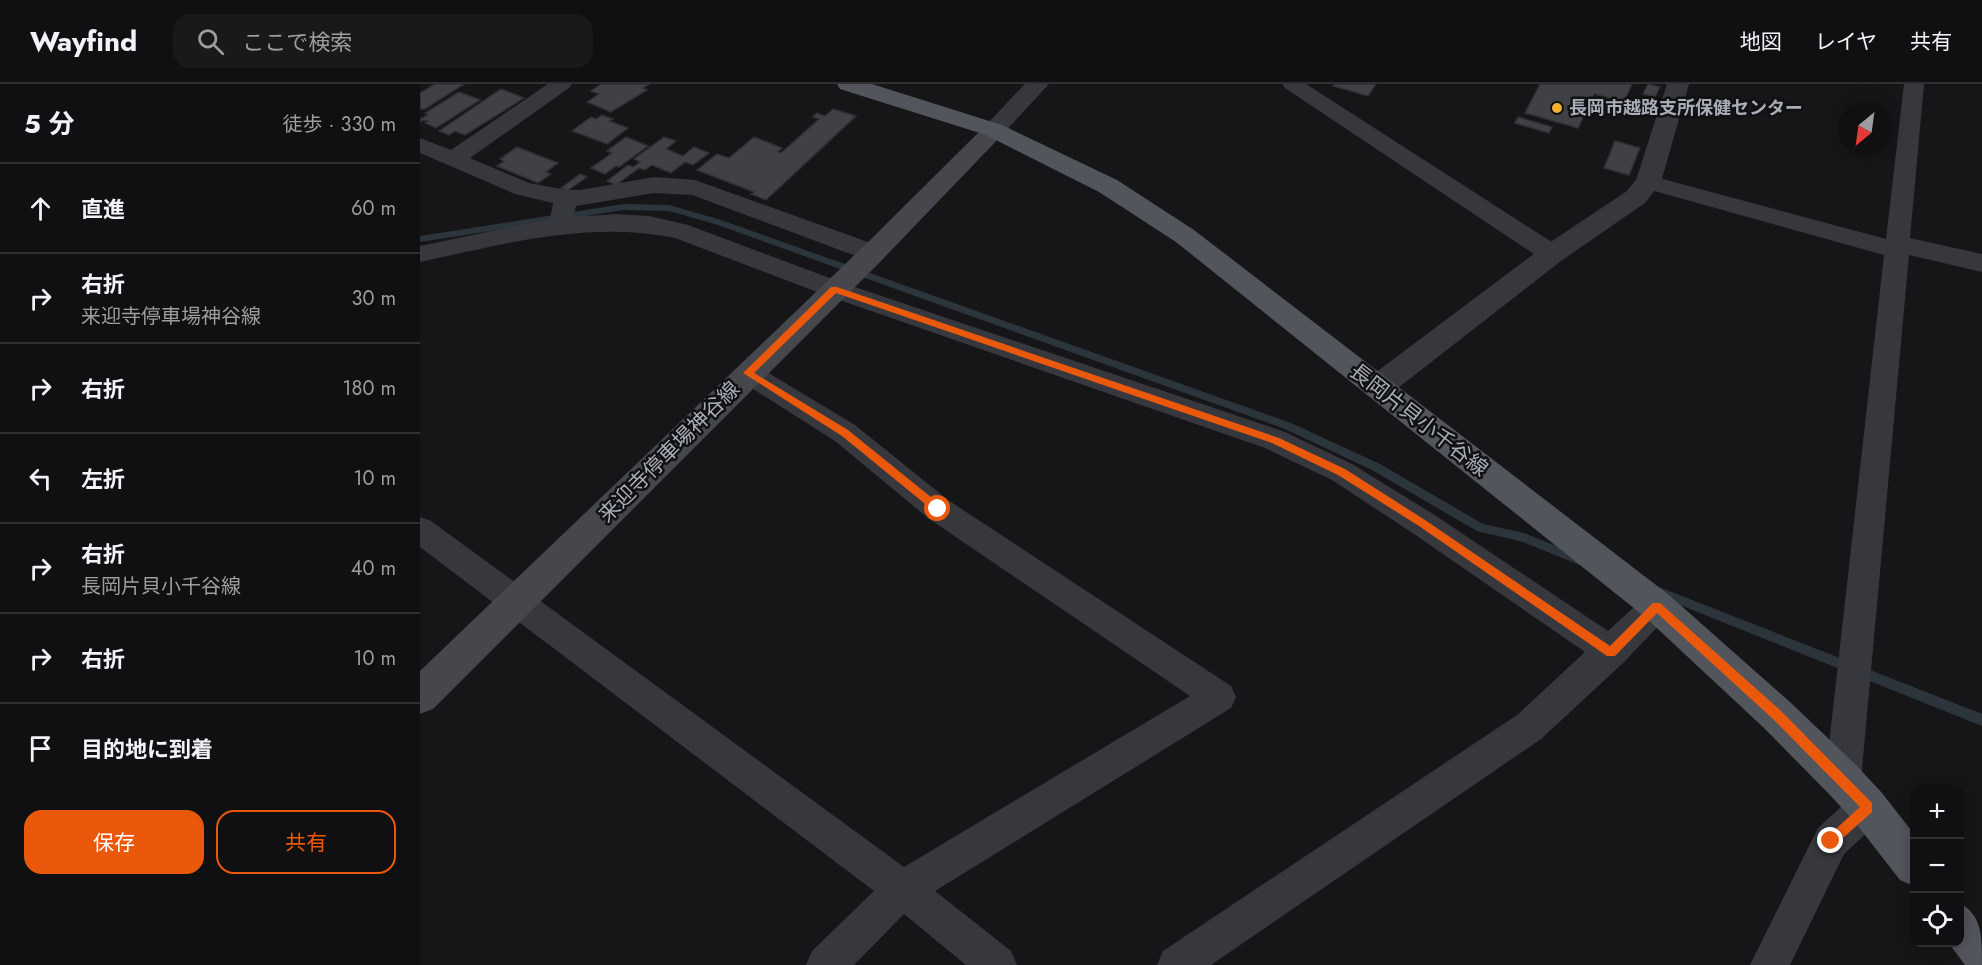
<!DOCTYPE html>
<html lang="ja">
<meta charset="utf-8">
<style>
body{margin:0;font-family:Jost,"Noto Sans JP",sans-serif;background:#19191b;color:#f1f3f6}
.controls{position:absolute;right:18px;bottom:18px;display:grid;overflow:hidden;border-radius:12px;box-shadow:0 3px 15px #0003}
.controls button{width:54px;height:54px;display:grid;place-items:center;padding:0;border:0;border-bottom:2px solid #303032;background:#101012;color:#f1f3f6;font:30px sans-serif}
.compass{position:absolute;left:1418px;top:18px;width:54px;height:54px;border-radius:50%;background:#101012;box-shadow:0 3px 15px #0003;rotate:209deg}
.stop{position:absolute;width:18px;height:18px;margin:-14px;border:4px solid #ea580c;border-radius:50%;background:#fff}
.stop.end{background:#ea580c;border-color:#fff;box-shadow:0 2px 6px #0008}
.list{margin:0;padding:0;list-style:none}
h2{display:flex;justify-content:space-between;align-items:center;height:78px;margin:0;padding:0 24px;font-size:26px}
h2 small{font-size:20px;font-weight:400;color:#9c9d9f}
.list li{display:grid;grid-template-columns:39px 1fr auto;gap:18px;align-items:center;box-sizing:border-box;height:90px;padding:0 24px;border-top:2px solid #303032}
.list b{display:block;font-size:22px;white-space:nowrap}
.list p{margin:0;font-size:20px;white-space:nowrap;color:#9c9d9f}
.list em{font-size:20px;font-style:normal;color:#9c9d9f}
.actions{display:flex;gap:12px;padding:18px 24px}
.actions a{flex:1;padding:14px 0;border:2px solid #ea580c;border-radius:18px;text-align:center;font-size:21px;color:#ea580c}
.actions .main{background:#ea580c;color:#fff}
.icon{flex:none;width:33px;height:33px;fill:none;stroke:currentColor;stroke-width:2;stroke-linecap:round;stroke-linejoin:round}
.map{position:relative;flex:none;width:1562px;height:881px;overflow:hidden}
header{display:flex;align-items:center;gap:36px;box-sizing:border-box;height:84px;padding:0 30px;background:#101012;border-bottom:2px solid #303032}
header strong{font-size:28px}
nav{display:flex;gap:33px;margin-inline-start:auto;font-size:21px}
.search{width:420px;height:54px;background:#19191b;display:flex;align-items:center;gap:15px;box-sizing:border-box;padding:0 21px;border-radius:18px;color:#9c9d9f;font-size:22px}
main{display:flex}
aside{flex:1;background:#101012}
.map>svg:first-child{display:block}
</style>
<header>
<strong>Wayfind</strong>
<div class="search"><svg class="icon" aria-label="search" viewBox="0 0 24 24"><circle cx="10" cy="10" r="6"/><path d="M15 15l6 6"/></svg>ここで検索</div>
<nav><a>地図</a><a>レイヤ</a><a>共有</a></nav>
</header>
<main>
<aside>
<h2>5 分<small>徒歩 · 330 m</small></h2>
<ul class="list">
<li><svg class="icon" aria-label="ahead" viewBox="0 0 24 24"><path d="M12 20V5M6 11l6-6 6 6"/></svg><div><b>直進</b></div><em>60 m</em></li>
<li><svg class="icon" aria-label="right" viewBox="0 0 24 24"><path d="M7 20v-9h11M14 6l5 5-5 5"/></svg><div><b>右折</b><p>来迎寺停車場神谷線</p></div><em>30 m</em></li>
<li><svg class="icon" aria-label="right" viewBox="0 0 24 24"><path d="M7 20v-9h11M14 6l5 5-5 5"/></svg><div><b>右折</b></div><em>180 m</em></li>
<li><svg class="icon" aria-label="left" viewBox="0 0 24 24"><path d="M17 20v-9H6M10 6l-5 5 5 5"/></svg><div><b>左折</b></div><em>10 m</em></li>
<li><svg class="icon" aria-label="right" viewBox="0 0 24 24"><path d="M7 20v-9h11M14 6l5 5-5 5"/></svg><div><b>右折</b><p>長岡片貝小千谷線</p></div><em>40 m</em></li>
<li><svg class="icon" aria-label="right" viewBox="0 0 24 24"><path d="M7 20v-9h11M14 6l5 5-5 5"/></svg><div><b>右折</b></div><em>10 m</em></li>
<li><svg class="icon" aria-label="arrive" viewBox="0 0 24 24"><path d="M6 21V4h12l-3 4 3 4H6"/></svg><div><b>目的地に到着</b></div></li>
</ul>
<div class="actions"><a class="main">保存</a><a>共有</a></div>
</aside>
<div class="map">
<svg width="1562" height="881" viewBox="0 0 1562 881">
<rect width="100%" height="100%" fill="#161618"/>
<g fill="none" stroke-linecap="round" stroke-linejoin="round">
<path fill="#2c353c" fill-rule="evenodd" d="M204,120l45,1 52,15 570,203 89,41 103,60 41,9 60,24 1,3 -1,3 -4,2 -57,-23 -46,-11 -105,-61 -87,-41 -570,-205 -46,-13 -45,-1 -204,32v-6z
M1239,503l323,127v12l-327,-131 -1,-3 1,-3z"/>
</g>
<path fill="#404145" stroke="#303034" stroke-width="1.5" d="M15,0h29l-39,25h-5v-16z
M181,0h48l-6,4 4,2 -36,22 -24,-10 12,-8 -8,-3z
M915,0h41l-8,12 -35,-10z
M1120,0h92l-8,18 -30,-8 -16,34 -53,-15z
M1228,0l12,3 -5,10 -12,-3z
M81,5l23,9 -59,37 -10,-4 -6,4 -10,-4z
M39,8l21,8 -44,28 -11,-5 3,-2 -4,-1 -4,2v-3l8,-4 -3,-2z
M413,25l23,7 -90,84 -15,-6 3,-2 -57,-22 20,-16 12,4 25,-21 28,11 -4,4 3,1 38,-34 -6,-2 4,-4 8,3z
M182,31l11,4 -4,2 19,7 -21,16 -35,-13 19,-14 5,2z
M1098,33l34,10 -3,6 -34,-10z
M206,53l22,9 -29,21 -3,-1 -11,8 -14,-6 21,-15 -5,-2z
M244,53l12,4 -10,8 17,7 11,-9 15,6 -16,12 -8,-3 -14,11 -19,-8 -7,5 -6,-2 -23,17 -9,-4 21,-16 5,2 7,-5 -6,-3z
M1195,57l25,7 -11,27 -25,-7z
M97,63l41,16 -12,9 5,2 -13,9 -41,-17 7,-5 -4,-2z
M160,90l7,3 -20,14 -6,-3z"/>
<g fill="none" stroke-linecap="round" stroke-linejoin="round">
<path fill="#37383d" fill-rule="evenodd" d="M128,0h24l-3,4 -99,70 59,25 37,7h14l74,-13 41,3 187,67 3,6 -3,6 -9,2 -9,-2 -172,-64 -38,-2 -78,13 -3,11 44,-3 32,2 39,9 155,58 442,149 67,32 81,50 175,117 38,-35 11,-4 11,4 5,10 -5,10 -45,47 -82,76 -330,226h-54l6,-14 354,-236 68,-63 -174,-120 -79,-52 -67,-32 -440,-153 -150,-57c-86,-18 -171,6 -255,24v-16l130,-27 3,-16 -38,-9 -95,-41v-15l31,12z
M862,0h24l255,164 3,6 -3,6 -9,2 -9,-2 -258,-172z
M1484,0h20l-14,154 72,16v18l-73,-17 -48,525 -6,12 -12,6 -12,-6 -6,-12 59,-525 -244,-68 -3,-5 3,-5 8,-2 238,64z
M328,279l9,3 98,59 93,75 283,186 5,11 -5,11 -296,183 76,60 6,14h-51l-62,-51 -50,51h-48l6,-14 62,-60 -454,-344v-30l11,4 473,346 286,-171 -262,-178 -93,-77 -96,-61 -4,-7 4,-7z
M1448,705l13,5 5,13 -5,13 -37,34 -54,111h-40l68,-137 37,-34z"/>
<path fill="#37383d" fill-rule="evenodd" d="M605,0h24l-47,51 -8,2 -8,-2 -4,-5 4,-5z
M1247,0h22l-28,98 -16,21 -84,58 -172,134 -11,4 -11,-4 -4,-8 4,-8 176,-132 84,-56 9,-11z"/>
<path fill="#45474d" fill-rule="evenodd" d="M574,39l8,2 4,5 -4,5 -120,125 -449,449 -13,5v-43l444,-425 122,-121z"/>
<path fill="#53555c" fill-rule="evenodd" d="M417,0h35l130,41 115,55 77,50 475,365 121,107 67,64 25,27 32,41v52l-14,-6 -46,-59 -25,-27 -65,-66 -119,-111 -469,-375 -77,-50 -113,-57 -146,-46z
M1540,819c22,13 22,32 22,62h-17l-17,-23h12z"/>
</g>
<path fill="#ea580c" d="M411,203h6l442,151 66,31 80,51 185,126 43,-43h7l121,108 91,92v9l-37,33h-8v-8l33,-30 -87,-88 -116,-106 -42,43h-8l-188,-130 -81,-51 -66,-32 -436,-150 -82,80 94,57 94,76v6h-7l-93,-76 -99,-63z"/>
<circle fill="#f2b134" stroke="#111113" stroke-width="2" cx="1137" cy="24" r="6"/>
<g text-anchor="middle" stroke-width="5" stroke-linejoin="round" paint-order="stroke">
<g font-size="18" font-weight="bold" fill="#a8adb8" stroke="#111113" text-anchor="start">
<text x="1149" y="30">長岡市越路支所保健センター</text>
</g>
<g font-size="21" fill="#a8adb8" stroke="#111113">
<text transform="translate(999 336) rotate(38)" y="7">長岡片貝小千谷線</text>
<text transform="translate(249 368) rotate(-45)" y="7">来迎寺停車場神谷線</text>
</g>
</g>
</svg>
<div class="controls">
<button>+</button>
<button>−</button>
<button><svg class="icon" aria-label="locate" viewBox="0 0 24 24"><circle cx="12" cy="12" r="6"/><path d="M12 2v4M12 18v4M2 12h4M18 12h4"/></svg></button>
</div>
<svg class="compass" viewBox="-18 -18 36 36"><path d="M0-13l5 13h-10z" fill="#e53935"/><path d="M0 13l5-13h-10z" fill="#9c9d9f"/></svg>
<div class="stop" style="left:518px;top:425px"></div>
<div class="stop end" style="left:1411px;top:757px"></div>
</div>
</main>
